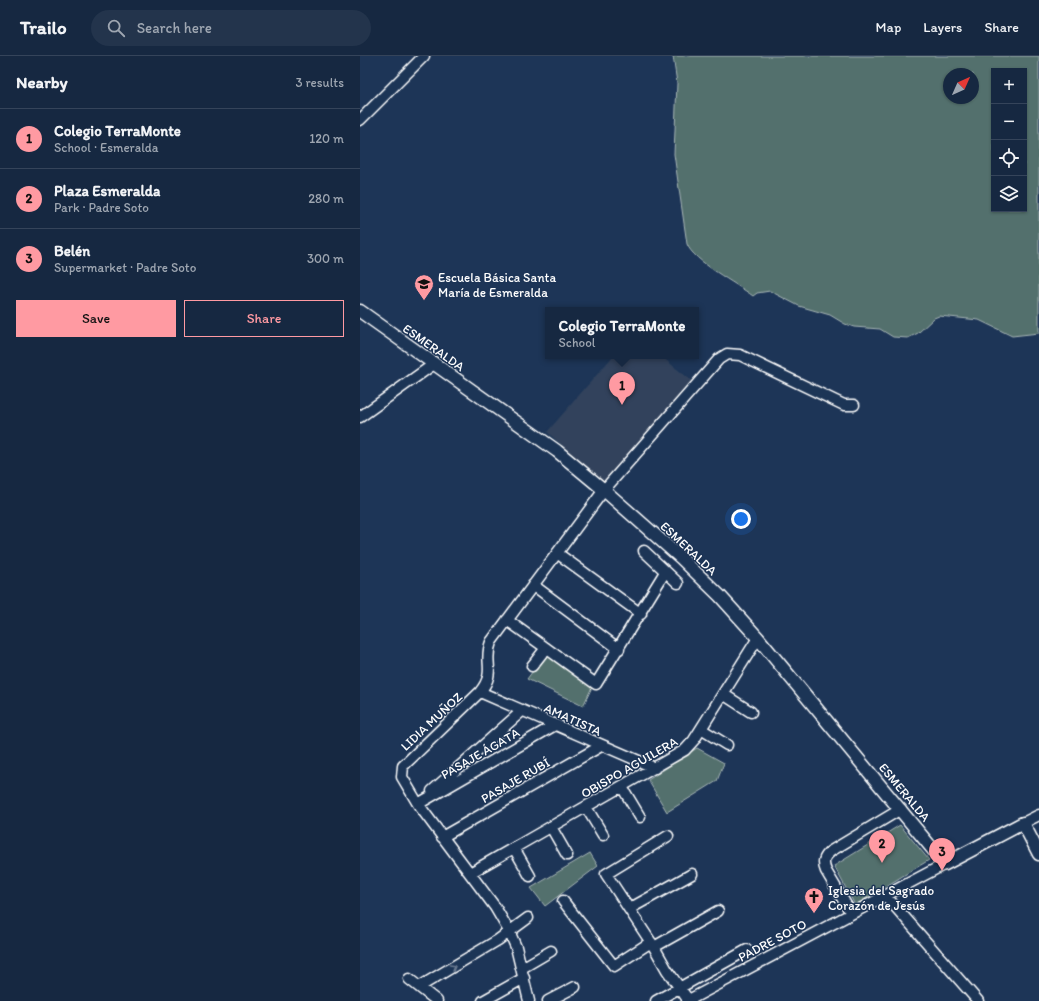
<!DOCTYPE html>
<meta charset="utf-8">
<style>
body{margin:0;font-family:Itim,sans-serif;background:#23344c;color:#f1f3f6}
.controls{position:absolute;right:12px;top:12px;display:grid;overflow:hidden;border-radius:0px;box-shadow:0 1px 3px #0004}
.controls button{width:36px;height:36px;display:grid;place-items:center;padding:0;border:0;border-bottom:1px solid #35445a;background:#162841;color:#f1f3f6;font:20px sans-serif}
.compass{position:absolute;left:583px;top:12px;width:36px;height:36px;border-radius:50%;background:#162841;box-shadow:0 1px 3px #0004;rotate:45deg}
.you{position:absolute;left:381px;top:463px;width:14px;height:14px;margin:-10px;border:3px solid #fff;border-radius:50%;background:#1a73e8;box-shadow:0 0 0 6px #1a73e833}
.badge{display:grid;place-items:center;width:26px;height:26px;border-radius:50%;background:#ff9aa2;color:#111;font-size:13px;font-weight:700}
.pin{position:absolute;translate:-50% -33px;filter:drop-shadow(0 1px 2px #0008)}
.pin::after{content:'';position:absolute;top:21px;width:14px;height:12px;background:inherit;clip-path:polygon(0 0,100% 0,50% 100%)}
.popup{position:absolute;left:185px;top:251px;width:154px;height:52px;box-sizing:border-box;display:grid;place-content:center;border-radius:0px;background:#162841;filter:drop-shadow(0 1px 3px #0005);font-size:13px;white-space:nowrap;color:#9ea6b1}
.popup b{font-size:15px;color:#f1f3f6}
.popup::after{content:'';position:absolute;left:50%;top:100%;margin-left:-8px;border:8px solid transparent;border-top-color:#162841}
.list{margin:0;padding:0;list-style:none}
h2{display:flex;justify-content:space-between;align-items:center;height:52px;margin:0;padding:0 16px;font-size:17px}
h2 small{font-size:13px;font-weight:400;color:#9ea6b1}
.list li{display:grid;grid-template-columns:26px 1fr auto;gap:12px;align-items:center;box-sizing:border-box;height:60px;padding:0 16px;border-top:1px solid #35445a}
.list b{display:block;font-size:15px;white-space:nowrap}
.list p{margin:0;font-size:13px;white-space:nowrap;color:#9ea6b1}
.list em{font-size:13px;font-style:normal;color:#9ea6b1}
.actions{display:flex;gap:8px;padding:12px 16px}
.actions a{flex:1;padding:9px 0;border:1px solid #ff9aa2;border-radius:0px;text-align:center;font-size:14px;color:#ff9aa2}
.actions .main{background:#ff9aa2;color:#111}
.icon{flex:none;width:22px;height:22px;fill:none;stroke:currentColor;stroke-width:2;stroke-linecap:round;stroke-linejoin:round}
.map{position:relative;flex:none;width:679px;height:945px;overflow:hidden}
header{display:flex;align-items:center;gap:24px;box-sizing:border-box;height:56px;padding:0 20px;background:#162841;border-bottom:1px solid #35445a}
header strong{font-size:19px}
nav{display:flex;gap:22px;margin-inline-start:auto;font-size:14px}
.search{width:280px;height:36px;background:#23344c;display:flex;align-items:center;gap:10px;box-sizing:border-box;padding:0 14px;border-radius:22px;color:#9ea6b1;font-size:15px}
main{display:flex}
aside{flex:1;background:#162841}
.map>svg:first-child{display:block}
</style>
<header>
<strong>Trailo</strong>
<div class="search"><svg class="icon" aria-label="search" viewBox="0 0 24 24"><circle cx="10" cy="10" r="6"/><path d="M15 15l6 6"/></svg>Search here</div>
<nav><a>Map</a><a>Layers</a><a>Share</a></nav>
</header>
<main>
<aside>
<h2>Nearby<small>3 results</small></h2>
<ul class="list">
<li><span class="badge">1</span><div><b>Colegio TerraMonte</b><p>School · Esmeralda</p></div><em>120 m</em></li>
<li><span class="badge">2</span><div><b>Plaza Esmeralda</b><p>Park · Padre Soto</p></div><em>280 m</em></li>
<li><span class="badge">3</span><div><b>Belén</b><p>Supermarket · Padre Soto</p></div><em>300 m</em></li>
</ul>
<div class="actions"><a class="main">Save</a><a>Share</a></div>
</aside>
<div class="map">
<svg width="679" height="945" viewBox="0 0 679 945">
<rect width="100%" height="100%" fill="#1d3557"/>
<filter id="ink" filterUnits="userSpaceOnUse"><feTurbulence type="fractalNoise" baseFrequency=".025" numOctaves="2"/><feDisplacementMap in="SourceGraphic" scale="8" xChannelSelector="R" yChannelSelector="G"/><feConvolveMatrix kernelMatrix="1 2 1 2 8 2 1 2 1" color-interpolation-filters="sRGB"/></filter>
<g filter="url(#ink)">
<path fill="#30425c" d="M253,300h48l32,26 -87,103 -59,-53z"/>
<path fill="#536f6d" stroke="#a9b7b6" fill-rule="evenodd" d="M313,0h366v277l-27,3 -33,-16 -40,-4 -5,2 -16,15 -10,5 -15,-1 -13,-8 -26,-2 -9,-3 -15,-9 -31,-9 -29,-15 -13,2 -4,3c-16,-12 -60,-35 -66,-52l-13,-90 3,-71zM634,15h30v138h-30zM589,18h24v24h-24z
M187,596l46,33 -10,21 -56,-27z
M337,692l27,15 -7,18 -50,31 -19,-32z
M540,769l29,35 -74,45 -21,-39z
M230,797l8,13 -53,40 -14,-18z"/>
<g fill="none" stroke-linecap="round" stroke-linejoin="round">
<g stroke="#fff" stroke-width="13">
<path id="minor" d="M0,64l64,-64
M0,361l74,-53
M284,495l34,32
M197,497l84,61
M173,529l86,64
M147,564l89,64 69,-112
M172,610l14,-18
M120,636l175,76
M363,638l28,18
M341,673l26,16
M262,731l18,30
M72,735l90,-80
M58,748l137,-79
M226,751l17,28
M663,767l16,-8
M191,771l16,28
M308,780l-62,38 48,73 13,23 22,31
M82,781l159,-91
M154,792l16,28
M110,817l215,-123 9,-10 64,-102
M525,839l93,106
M203,845l51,65 37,-24
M269,853l63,-35
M491,857l-25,-42c-4,-9 -2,-14 5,-20l70,-42
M294,891l64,-36
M162,912l29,-17
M49,923l28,22
M59,931l79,-47 30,-22
M123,945l41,-23
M169,945l-13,-54 -7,-16 -14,-24 -77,-103 -16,-27 1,-11 77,-74c17,-21 3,-30 11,-50l113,-152 115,-131 8,-5 13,1 104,50h10
M188,945l27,-14
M296,945l91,-51
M327,945l258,-137"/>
</g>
<g stroke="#fff" stroke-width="15">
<path id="tertiary" d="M0,255l197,140 47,39 77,68 39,38 38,42 187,226 78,-41 16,31"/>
</g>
<use href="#minor" stroke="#1d3557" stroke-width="10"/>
<use href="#tertiary" stroke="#1d3557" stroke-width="12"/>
</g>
<defs><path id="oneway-chevron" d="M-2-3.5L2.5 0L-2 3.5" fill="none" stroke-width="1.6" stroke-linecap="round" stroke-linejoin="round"/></defs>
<use stroke="#6c7c92" href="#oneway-chevron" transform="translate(93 911) rotate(-31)"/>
</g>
<defs>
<g id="school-pin" transform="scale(1)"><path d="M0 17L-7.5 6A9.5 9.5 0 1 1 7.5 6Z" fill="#ff9aa2" stroke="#1d3557"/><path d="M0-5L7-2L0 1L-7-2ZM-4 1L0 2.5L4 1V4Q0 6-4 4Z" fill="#111"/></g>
<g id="church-pin" transform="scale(1)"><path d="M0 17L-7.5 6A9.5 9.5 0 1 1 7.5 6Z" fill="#ff9aa2" stroke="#1d3557"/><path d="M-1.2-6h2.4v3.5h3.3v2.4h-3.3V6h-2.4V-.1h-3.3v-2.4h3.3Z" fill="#111"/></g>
</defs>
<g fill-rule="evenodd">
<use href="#school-pin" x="64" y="228"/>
<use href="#church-pin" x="454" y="841"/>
</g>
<g text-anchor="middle" stroke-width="3" stroke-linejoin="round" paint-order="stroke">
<g font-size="13" fill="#fff" stroke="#1d3557" text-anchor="start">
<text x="78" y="226">Escuela Básica Santa<tspan x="78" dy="15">María de Esmeralda</tspan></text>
<text x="468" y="839">Iglesia del Sagrado<tspan x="468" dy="15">Corazón de Jesús</tspan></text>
</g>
<g font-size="13" fill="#fff" stroke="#1d3557">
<text transform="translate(74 291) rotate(35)" y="5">ESMERALDA</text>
<text transform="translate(329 492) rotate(43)" y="5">ESMERALDA</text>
<text transform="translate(213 663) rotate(24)" y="5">AMATISTA</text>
<text transform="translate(71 665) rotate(-43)" y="5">LIDIA MUÑOZ</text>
<text transform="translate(120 697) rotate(-30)" y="5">PASAJE ÁGATA</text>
<text transform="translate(269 711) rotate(-30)" y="5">OBISPO AGUILERA</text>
<text transform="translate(155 724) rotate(-30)" y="5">PASAJE RUBÍ</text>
<text transform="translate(545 736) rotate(50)" y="5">ESMERALDA</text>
<text transform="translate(412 884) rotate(-28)" y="5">PADRE SOTO</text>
</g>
</g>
</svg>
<div class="controls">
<button>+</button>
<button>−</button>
<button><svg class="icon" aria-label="locate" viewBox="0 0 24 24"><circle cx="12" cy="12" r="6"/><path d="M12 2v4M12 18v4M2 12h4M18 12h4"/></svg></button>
<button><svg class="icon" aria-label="layers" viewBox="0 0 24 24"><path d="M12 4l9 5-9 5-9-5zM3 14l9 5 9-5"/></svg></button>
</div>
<svg class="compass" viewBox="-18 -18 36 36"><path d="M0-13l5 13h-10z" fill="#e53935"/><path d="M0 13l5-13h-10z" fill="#9ea6b1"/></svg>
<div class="you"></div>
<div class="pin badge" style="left:262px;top:349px">1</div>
<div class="popup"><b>Colegio TerraMonte</b>School</div>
<div class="pin badge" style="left:522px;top:807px">2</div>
<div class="pin badge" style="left:582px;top:815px">3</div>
</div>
</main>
